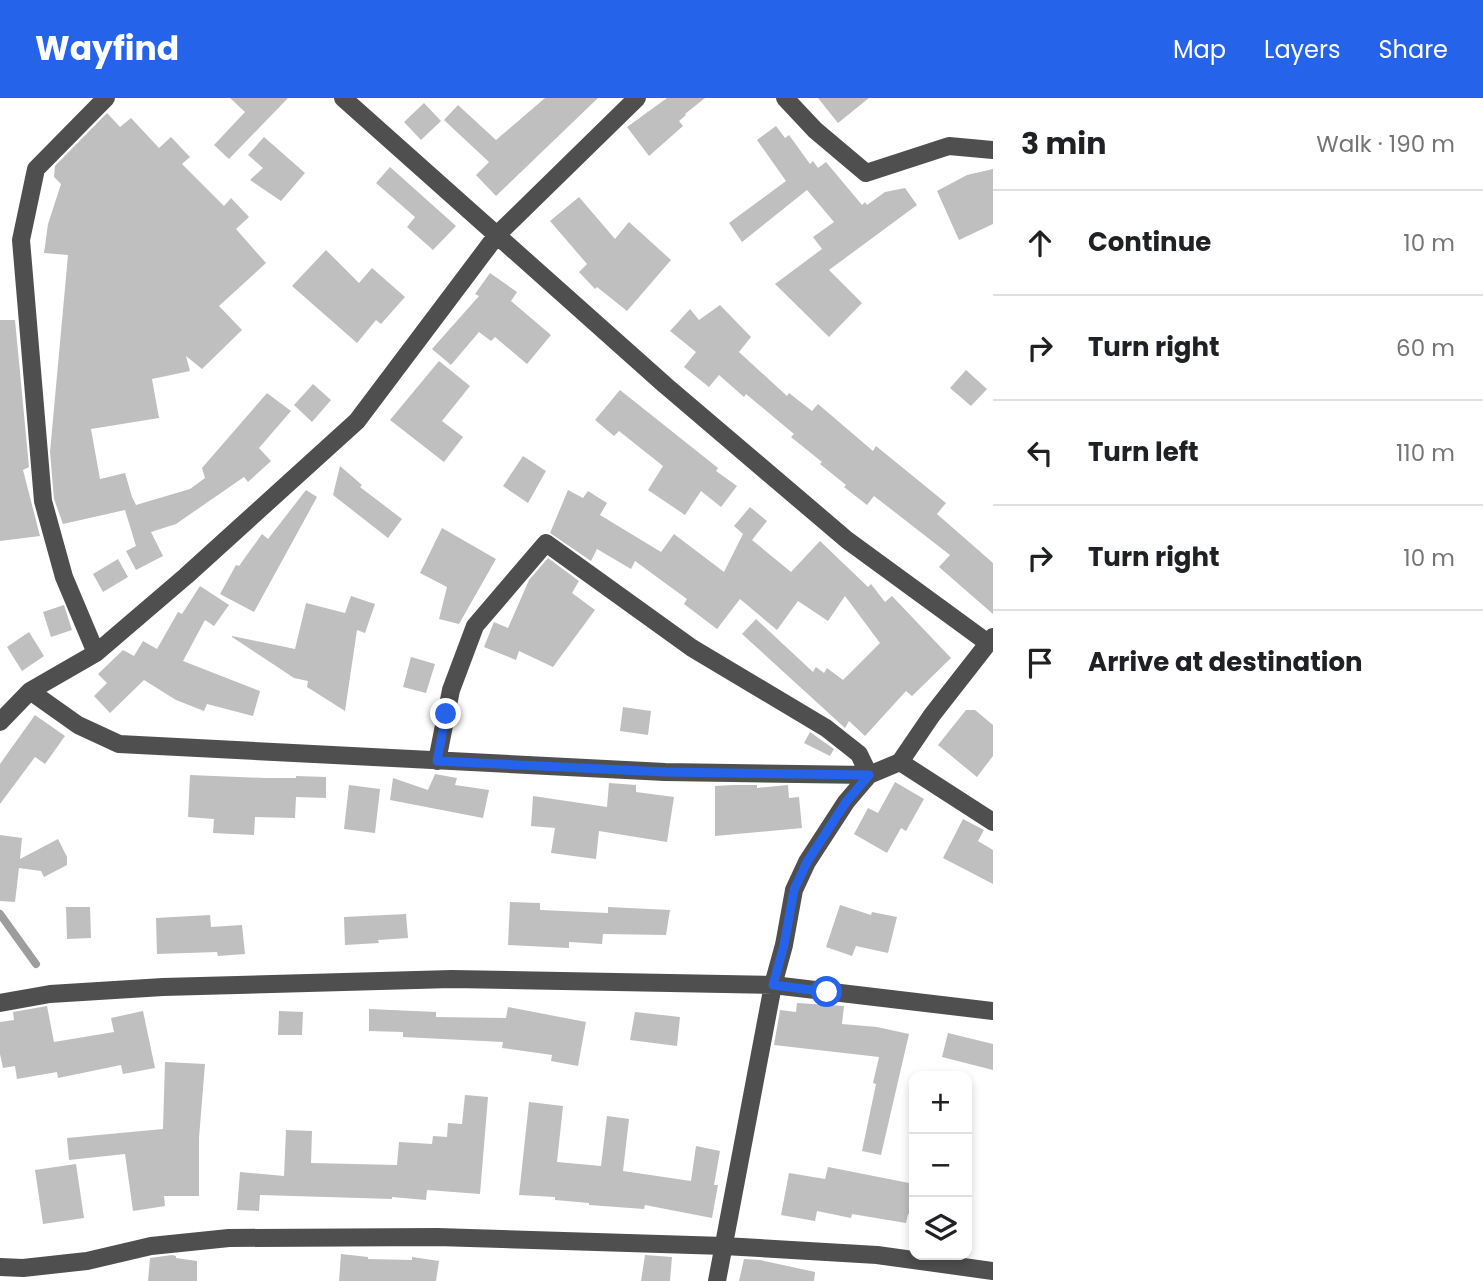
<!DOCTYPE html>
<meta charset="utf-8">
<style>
body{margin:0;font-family:Poppins,sans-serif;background:#f2f2f2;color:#202124}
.controls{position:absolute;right:21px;bottom:21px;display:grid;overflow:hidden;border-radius:14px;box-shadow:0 4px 10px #0003}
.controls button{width:63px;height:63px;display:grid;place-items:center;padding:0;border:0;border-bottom:2px solid #e0e0e0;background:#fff;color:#202124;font:35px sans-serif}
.stop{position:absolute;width:21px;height:21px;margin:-16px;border:5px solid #2563eb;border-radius:50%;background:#fff}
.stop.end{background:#2563eb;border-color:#fff;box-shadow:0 2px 7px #0008}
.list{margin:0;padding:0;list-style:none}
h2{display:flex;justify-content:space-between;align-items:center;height:91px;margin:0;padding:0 28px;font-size:30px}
h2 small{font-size:23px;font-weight:400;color:#757577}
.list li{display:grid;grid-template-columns:46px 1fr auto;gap:21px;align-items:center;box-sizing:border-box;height:105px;padding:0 28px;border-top:2px solid #e0e0e0}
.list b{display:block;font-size:26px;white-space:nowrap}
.list em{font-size:23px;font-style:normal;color:#757577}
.icon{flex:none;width:38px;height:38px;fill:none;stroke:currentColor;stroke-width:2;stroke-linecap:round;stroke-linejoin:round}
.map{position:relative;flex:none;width:993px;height:1183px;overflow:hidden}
header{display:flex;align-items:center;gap:42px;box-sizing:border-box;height:98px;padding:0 35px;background:#2563eb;color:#fff}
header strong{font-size:33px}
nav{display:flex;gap:38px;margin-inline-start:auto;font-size:24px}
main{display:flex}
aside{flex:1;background:#fff}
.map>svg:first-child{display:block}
</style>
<header>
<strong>Wayfind</strong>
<nav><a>Map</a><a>Layers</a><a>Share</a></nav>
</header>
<main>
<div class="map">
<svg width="993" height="1183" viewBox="0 0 993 1183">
<rect width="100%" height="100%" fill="#fff"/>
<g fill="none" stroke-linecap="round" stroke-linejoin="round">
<path stroke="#9d9d9d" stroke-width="8" d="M0,816l36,50"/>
</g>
<path fill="#bfbfbf" d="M230,0h58l-59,61 -15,-14 31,-33z
M545,0h53l-102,98 -20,-21 13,-13 -45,-42 14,-15 38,35z
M667,0h38l-20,16 1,1 -7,6 4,5 -34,30 -22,-29z
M818,0h51l-31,25z
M424,5l17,18 -20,19 -17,-18z
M107,15l13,14 11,-9 28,30 12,-11 19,20 -8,7 42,42 7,-8 18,19 -13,12 30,34 -47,43 23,24 -40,39 -16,-13 4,15 -38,8 7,39 -68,11 9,50 25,-6 7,24 4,8 54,-16 15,-11 -3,-10 65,-75 24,18 -32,37 12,13 -23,21 -4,-5 -68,47 -25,8 12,24 -27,14 -10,-19 10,-5 -11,-36 -62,14 -9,-25 -4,-47 18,-197 -24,-2 4,-29 13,-40 -7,-7 1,-11z
M776,28l9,12 4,-3 21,29 3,-3 5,7 8,-6 36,43 3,-3 2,3 18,-13 20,-4 12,17 -88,65 33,33 -33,34 -54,-53 47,-35 -9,-12 21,-15 -27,-32 -65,52 -13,-19 57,-42 -29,-41z
M264,39l41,36 -24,28 -31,-21 13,-12 -15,-13z
M390,69l66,59 -23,24 -26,-23 8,-10 -39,-34z
M993,71v55l-34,16 -22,-49 30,-16z
M579,99l36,42 14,-17 42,38 -44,51 -30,-24 -2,2 -16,-17 8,-8 -37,-43z
M326,152l33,33 13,-15 33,29 -24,27 -5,-4 -19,23 -65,-57z
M490,175l27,19 -6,9 40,34 -24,29 -32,-27 -4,4 -12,-9 -28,33 -19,-16 47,-53 -4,-2z
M720,207l31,32 -12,15 48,44 2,-3 23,18 6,-7 55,47 3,-5 70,57 -9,11 56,49v51l-54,-47 11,-12 -76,-59 -7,9 -23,-18 2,-2 -26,-21 2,-2 -31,-25 3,-3 -48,-40 -2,3 -25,-22 -10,12 -25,-20 12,-15 -26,-21 20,-22 9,11z
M0,222h15l14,147 -6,3 17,66 -40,5z
M439,263l31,25 -28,35 21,16 -19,25 -54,-42z
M966,272l21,19 -16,17 -21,-18z
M313,286l18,16 -19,22 -18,-17z
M620,292l98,78 -2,3 21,15 -16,21 -20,-16 -16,24 -37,-25 15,-24 -44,-35 -5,5 -19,-16z
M523,358l23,15 -18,32 -25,-17z
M340,368l22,19 -2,2 42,32 -14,19 -55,-43z
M306,392l11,7 -63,115 -34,-18 16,-29 3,1 23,-32 6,5z
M568,392l15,8 5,-7 19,12 -7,12 61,37 13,-18 50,38 19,-38 -9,-8 16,-19 17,14 -15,19 39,32 29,-31 48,46 3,-3 14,18 7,-6 59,62 -39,38 -6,-5 -41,45 -16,-15 -4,7 -103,-94 14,-15 57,53 3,-5 8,6 3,-5 16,12 37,-37 -35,-47 -17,25 -30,-20 -21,29 -37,-31 -23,30 -33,-25 3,-5 -52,-38 -4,8 -34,-20 -6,12 -41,-28z
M442,430l54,31 -37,65 -20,-5 8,-32 -27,-14z
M548,460l31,23 -7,12 23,17 -42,57 -34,-16 -3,9 -32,-13 10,-25 14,6 21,-48z
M118,461l10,18 -25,15 -10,-18z
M200,488l29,19 -15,21 -9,-6 -22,41 77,30 -7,25 -46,-12 -3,7 -28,-11 -32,-20 -34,33 -16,-17 13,-13 -9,-9 25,-24 11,6 9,-15 14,8 21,-37 4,2z
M351,498l24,8 -10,29 -8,-3 -12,81 -38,-24 1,-6 -14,-3 -62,-41v-1l63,13 11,-46 39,10z
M64,507l8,25 -21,7 -8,-25z
M29,534l15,24 -22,15 -15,-24z
M411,559l24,7 -9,29 -23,-6z
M623,609l28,4 -3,24 -28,-4z
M966,612h9l18,15v31l-16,21 -39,-32z
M35,617l30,21 -20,28 -10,-7 -35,47v-40z
M810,634l24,17 -4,7 -26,-13z
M435,676l22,4 -2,7 34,5 -6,28 -93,-18 3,-22 35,12z
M190,677l75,3h31v-2l30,1v21l-30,-1 -1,21 -40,-1 -1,18 -41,-2 1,-14 -26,-2z
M895,684l29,17 -18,32 -5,-3 -14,25 -33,-19 14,-26 10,5z
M609,685l27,2v7l38,5 -7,45 -68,-11 -3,28 -45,-6 4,-25 -24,-2 2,-30 74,11z
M349,687l31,4 -5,44 -31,-4z
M733,687h24v3l31,-3 1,13 10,-1 3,31 -87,8v-50z
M963,721l21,11 -6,11 15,9v34l-50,-26z
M0,737l22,3 -2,21 38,-20 9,18v8l-23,12 -3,-6 -22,-3 -4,34 -15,-1z
M510,804l30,1v7l68,3v-6l62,3 -4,25 -63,-1 -1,10 -33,-2v6l-61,-3z
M840,807l31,10 1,-3 25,5 -9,36 -32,-7 -4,10 -26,-9z
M66,809h24l1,31 -24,1z
M406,816l2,24 -30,2 1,3 -34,2 -1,-28z
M210,817l1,12 31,-2 3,29 -27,2 -1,-4 -60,2 -1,-36z
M797,905l47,3 -2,18 35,3 32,7 -28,121 -19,-4 14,-67 -3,-1 6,-26 -105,-12 6,-35 16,2z
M47,908l7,36 60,-10 -3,-14 32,-7 12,57 -32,6 -2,-9 -63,13 -1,-6 -40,7 -2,-13 -12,2 -3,-14v-32l14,-2 -1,-8z
M508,909l78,15 -8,44 -27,-5 1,-6 -50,-7 1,-6 -100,-5v-5l-34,-1v-22l67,3v5l70,1z
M279,913l24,1 -1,23h-24z
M635,914l45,5 -3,29 -47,-6z
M948,935l45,11v26l-51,-13z
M165,964l40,2 -6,74v58h-35l1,10 -32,5 -8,-57 -56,6 -2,-22 96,-9z
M465,997l23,2 -8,97 -53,-4 -1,10 -34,-3v2l-132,-4 -1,16 -22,-1 3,-38 44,4 2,-46 26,1 -1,32 86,2 2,-23 33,2 1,-8 14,1 1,-14 14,1z
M529,1004l34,4 -6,56 44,4 6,-50 22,3 -6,52 68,10 5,-35 24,5 -6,34h4l-6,33 -67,-13 -1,4 -55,-4v-2l-34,-3v-3l-36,-2z
M76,1066l8,54 -41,6 -8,-54z
M828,1069l86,17v32l-6,-2 -2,9 -54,-9 -1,4 -34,-7 -2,10 -34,-6 8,-42 36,6z
M341,1156l27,3v2l44,1v-3l27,4 -3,20h-97z
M172,1157l4,1v2l21,3v20h-49l2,-23z
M645,1157l27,2 -2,24h-29z
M744,1161l16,1 55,12 -1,9h-75z"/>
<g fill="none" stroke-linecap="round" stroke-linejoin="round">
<path stroke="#4f4f4f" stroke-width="18" d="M343,0l322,287 182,155 141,103
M785,0l30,32 51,43 83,-27 44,4
M96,555l-32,-76 -21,-76 -22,-261 15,-71 70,-71
M30,593l48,34 41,19 546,28 204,3 -10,-21 -33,-26 -134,-80 -146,-105 -71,83 -24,64 -14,71
M0,624l30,-31 66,-38 90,-77 171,-155 140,-186 140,-137
M900,664l93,60
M0,905l50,-9 113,-7 289,-8 321,6 220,26
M0,1169l23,1 64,-7 64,-15 78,-8 208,-1 287,9 153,9 116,16
M717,1183l56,-296 11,-40 10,-55 13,-28 39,-60 23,-27 31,-13 32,-47 61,-78"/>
</g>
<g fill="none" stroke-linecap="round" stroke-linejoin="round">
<path stroke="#2563eb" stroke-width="9" d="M446,616l-9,47 228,11 204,3 -23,27 -39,60 -13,28 -10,55 -11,40 54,7"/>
</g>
</svg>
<div class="controls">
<button>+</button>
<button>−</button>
<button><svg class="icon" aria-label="layers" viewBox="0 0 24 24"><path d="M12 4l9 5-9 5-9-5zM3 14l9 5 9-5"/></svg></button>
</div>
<div class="stop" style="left:827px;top:894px"></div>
<div class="stop end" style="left:446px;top:616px"></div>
</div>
<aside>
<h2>3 min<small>Walk · 190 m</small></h2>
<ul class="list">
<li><svg class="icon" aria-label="ahead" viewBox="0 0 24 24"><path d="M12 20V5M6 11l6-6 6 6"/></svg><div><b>Continue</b></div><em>10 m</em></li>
<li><svg class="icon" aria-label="right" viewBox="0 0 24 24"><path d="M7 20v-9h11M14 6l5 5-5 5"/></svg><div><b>Turn right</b></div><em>60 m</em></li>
<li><svg class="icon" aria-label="left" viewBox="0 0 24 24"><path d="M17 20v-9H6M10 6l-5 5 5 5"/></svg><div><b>Turn left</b></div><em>110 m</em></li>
<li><svg class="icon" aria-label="right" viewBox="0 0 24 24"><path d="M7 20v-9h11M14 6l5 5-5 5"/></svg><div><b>Turn right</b></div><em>10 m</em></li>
<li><svg class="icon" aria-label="arrive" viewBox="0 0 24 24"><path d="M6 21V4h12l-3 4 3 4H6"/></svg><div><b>Arrive at destination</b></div></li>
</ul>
</aside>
</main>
